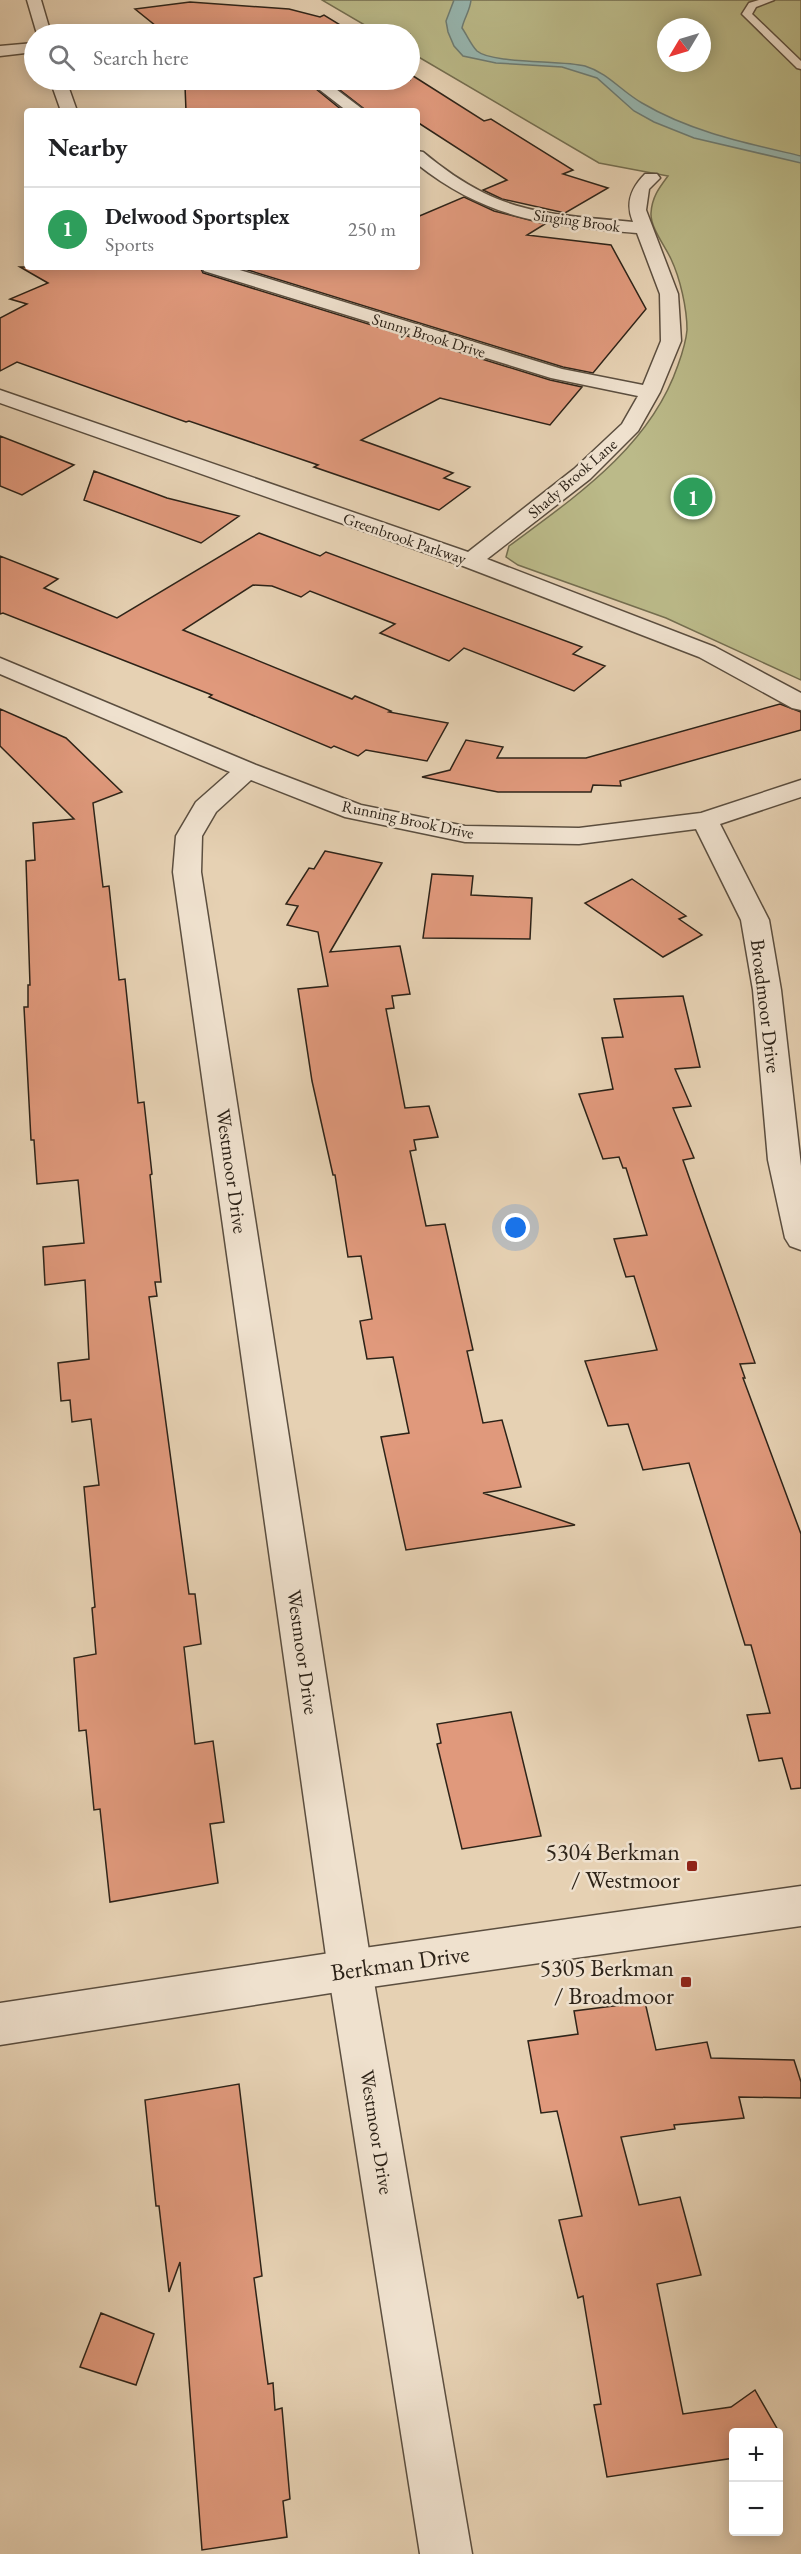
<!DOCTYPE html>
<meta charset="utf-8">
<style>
body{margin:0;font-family:"EB Garamond",serif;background:#f2f2f2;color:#202124}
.controls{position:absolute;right:18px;bottom:18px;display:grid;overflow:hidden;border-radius:6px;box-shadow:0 3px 15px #0003}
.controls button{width:54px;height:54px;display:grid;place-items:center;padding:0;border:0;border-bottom:2px solid #e0e0e0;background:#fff;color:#202124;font:30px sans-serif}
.compass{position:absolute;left:657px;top:18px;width:54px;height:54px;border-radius:50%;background:#fff;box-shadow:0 3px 15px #0003;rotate:232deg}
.you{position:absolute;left:516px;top:1228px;width:21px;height:21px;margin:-15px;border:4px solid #fff;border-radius:50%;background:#1a73e8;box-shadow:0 0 0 9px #1a73e833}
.badge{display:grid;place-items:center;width:39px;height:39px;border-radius:50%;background:#8f2418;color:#fff;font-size:20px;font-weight:700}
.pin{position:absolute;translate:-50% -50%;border:3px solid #fff;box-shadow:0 2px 6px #0006}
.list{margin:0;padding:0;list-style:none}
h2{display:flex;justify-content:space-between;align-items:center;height:78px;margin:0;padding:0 24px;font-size:26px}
h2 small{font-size:20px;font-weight:400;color:#757577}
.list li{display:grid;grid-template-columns:39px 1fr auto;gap:18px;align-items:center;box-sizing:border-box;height:84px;padding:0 24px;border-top:2px solid #e0e0e0}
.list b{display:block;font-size:22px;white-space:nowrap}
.list p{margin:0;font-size:20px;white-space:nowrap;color:#757577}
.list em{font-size:20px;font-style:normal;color:#757577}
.icon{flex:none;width:33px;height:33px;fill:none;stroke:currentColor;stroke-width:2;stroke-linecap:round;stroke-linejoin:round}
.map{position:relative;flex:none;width:801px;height:2554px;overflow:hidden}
.search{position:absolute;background:#fff;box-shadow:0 3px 15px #0003;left:24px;top:24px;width:396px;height:66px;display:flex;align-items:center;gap:15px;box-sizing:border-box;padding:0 21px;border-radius:33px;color:#757577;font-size:22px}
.panel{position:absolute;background:#fff;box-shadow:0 3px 15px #0003;left:24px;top:108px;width:396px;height:162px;border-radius:6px}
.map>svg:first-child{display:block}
</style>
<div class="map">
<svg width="801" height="2554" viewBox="0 0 801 2554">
<rect width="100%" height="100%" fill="#e6d1b3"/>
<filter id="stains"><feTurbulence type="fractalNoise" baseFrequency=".00333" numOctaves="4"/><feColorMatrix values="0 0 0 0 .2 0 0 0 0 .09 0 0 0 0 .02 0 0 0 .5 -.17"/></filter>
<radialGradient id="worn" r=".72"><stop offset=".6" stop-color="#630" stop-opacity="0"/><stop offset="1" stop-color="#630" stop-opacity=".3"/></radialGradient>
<path fill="#bbba89" stroke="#746e50" stroke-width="1.5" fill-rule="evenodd" d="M322,0h479v680l-135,-62 -148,-53 -12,-8 3,-11c66,-49 141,-99 169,-181 4,-11 8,-23 9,-35 0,-22 -7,-52 -16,-71 -6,-13 -21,-32 -20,-46 1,-16 8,-25 17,-37l-69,-13 -189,-111v-18h-30zM666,27h36v36h-36z"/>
<path fill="#97b7b1" stroke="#6d7c74" stroke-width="1.5" d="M454,0h17c-1,11 -7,18 -9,28 5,7 9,17 15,23 15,13 85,9 108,15 23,7 36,25 57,37 49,29 104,40 159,53v7l-107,-25 -40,-16 -20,-11 -37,-33 -35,-11 -66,-4 -33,-7 -9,-10 -6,-14 -2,-11z"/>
<path fill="#e0997c" stroke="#2d2318" stroke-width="1.5" d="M190,2l99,7 31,8 4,-2 31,19h-189l-31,-25z
M410,74l74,47 7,-2 82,51 -10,4 45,14 -43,25 -63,-14 -19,-9 24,-10 -90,-58v-11h-50l-40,-31h83z
M221,80h84l38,31h-157l-1,-25 40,-3z
M464,197l30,14 51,13 -18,11 84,10 35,64 -53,64 -30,-6 -325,-100h179v-50z
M20,267h180l3,6 347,107 32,7 -32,38 -110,-27 -79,42 92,33 -9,5 26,9 -31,23 -125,-43 4,-2 -129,-44 -3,1 -169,-60 -17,9v-53l27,-14 -17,-5 38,-16z
M0,436l74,29 -52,30 -22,-9z
M94,471l73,27 72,18 -38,27 -117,-43z
M259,533l61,23 6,-4 256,95 -9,7 32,12 -31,25 -110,-43 -15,13 -69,-28 15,-9 -85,-33 -9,6 -29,-11 -19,-1 -70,45 169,69 3,-3 36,15 -2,1 59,11 -21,38 -61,-11 -8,6 -24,-10 -3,2 -122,-51 3,-2 -209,-82 -3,1v-58l58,23 -14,9 73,30z
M780,704l21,8v18l-181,51 1,5 -28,-1 -2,7h-93l-76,-15 28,-7 16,-30 37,7 -6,11h89z
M0,709l66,29 56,54 -29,11 10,84 6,-1 10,94 6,-1 13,124 6,-1 8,72 -2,1 11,107h-6l2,14 -8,1 40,297h6l6,50 -17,3 11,97 18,-3 11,81 -14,2 8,59 -108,19 -10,-93 -6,1 -8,-80 -7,1 -5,-73 22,-4 -4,-46 3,-1 -11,-120 15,-2 -8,-66 -19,3 -2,-22 -9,1 -3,-38 31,-4 -4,-79 -40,5 -2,-38 41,-4 -6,-63 -41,4 -3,-44h-3l-7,-133h4v-22h2l-4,-124 9,-1 -2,-37 41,-4 -74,-73z
M325,851l57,12 -52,89 70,-6 10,48 -18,2 2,12 -8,1 19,99 24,-2 9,31 -24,3 2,10 -6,1 16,75 19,-2 28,126 -6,1 16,72 19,-3 19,67 -38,6 92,32 -169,25 -25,-113 28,-4 -16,-76 -26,2 -7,-38 12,-2 -11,-63 -13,1 -13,-82h-2l-21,-94 -14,-92 30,-3 -10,-54 -31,-7 11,-19 -12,-2 23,-36 5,1z
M432,874l41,2 -2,19 61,3 -2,41 -107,-1z
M632,879l54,37 -7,3 23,16 -39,22 -78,-54z
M683,996l17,71 -25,2 16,37 -18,2 21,50 -11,2 72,203 -15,1 5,14h-2l58,156v254l-10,1 -9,-31 -23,3 -12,-46 23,-2 -19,-68h-6l-56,-182 -46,7 -15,-46 -20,2 -23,-65 72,-11 -23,-74 -8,1 -12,-38 33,-4 -21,-67h-3l-4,-11 -16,2 -24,-65 34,-5 -11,-51 21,-1 -9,-38z
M511,1712l30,124 -79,13 -25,-105 4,-1 -4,-19z
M645,2002l11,48 51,-8 4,16 83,2 7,22v16l-62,-1 5,21 -70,7 1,4 -54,8 18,68 41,-8 21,78 -44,9 26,130 48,-7 24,-17 27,47 -4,3v-7h-44v25l-127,19 -13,-72 7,-1 -18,-108 -5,2 -19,-78 23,-4 -25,-105 -16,2 -13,-72 50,-7 -4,-23z
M239,2084l23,192 -8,2 14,106 5,-1 2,27 7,-2 8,91 -7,2 4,36 -85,13 -22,-288 -11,30 -10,-86h-3l-11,-106z
M101,2313l53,21 -18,51 -56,-18z"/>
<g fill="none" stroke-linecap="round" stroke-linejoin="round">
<g stroke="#5b4e3f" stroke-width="3">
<path id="service" d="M759,0h15l-18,7 -4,7 49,47v8l-4,-1 -55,-54 7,-11z"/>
</g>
<g stroke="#5b4e3f" stroke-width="3">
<path id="minor" d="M27,0h14l10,34h-14z
M34,43v9l-34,4v-10z
M50,80h16l11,31h-16z
M307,80h17l41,31h-18z
M417,151l6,1c19,16 39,30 61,41 46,23 99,24 149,29 -8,-19 -2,-34 12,-48h12l3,4 -11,11 -3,21 32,84 3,47 -21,51 -22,39 -48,48 -103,80 228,88 86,46v17l-9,-2 -93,-51 -236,-91 -463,-163v-13l468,162 106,-83 48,-45 16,-28 -87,-18 -347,-107 -2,-4h28l332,102 81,16 18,-44 -1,-47 -23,-61c-88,-8 -148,-12 -220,-69z
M0,658l256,107 105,40 104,21 114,2 122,-15 100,-33v17l-81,27 49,96 12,70 20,176v84l-11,-4 -5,-8 -17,-78 -15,-170 -12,-70 -45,-91 -117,15 -114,-2 -120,-25 -94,-37 -35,32 -14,24 -1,36 171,1098 100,584h-52l-92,-584 -155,-1098 3,-36 20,-34 34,-30 -230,-98z"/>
</g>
<g stroke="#5b4e3f" stroke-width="3">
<path id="tertiary" d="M801,1886v40l-451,64 -350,55v-42l350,-53z"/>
</g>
<use href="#service" fill="#efe1ce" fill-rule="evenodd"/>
<use href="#minor" fill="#efe1ce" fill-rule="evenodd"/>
<use href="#tertiary" fill="#efe1ce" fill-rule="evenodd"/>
</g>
<g fill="#8f2418" stroke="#efe1ce" stroke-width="2">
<rect x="686" y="1860" width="12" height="12" rx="3"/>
<rect x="680" y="1976" width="12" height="12" rx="3"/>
</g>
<g text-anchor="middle" stroke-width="5" stroke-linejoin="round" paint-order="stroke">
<g font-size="16" fill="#2d2318" stroke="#efe1ce">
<text transform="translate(577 220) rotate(8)" y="6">Singing Brook</text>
<text transform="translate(429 335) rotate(17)" y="6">Sunny Brook Drive</text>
<text transform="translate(572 478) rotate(-41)" y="6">Shady Brook Lane</text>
<text transform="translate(405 538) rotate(19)" y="6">Greenbrook Parkway</text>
<text transform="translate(408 819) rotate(12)" y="6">Running Brook Drive</text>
</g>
<g font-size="20" fill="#2d2318" stroke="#efe1ce">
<text transform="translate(766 1006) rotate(83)" y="7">Broadmoor Drive</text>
<text transform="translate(232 1171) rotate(82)" y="7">Westmoor Drive</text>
<text transform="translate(303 1652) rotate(82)" y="7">Westmoor Drive</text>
<text transform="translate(377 2132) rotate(81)" y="7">Westmoor Drive</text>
</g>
<g font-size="24" fill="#2d2318" stroke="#efe1ce" text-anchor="end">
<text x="680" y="1860">5304 Berkman<tspan x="680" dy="28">/ Westmoor</tspan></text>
<text x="674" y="1976">5305 Berkman<tspan x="674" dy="28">/ Broadmoor</tspan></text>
</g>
<g font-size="24" fill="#2d2318" stroke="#efe1ce">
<text transform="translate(400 1963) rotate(-8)" y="8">Berkman Drive</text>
</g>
</g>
<rect width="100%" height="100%" filter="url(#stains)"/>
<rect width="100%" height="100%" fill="url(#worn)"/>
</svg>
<div class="controls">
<button>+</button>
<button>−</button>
</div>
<svg class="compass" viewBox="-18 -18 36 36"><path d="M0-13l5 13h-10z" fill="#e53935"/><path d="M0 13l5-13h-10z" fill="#757577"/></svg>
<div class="you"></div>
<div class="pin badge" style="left:693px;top:497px;background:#2e9e5b">1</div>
<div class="search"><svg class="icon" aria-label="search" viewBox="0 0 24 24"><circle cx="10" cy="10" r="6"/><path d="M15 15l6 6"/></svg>Search here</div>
<section class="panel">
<h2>Nearby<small></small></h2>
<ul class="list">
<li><span class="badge" style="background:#2e9e5b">1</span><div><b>Delwood Sportsplex</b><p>Sports</p></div><em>250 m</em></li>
</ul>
</section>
</div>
